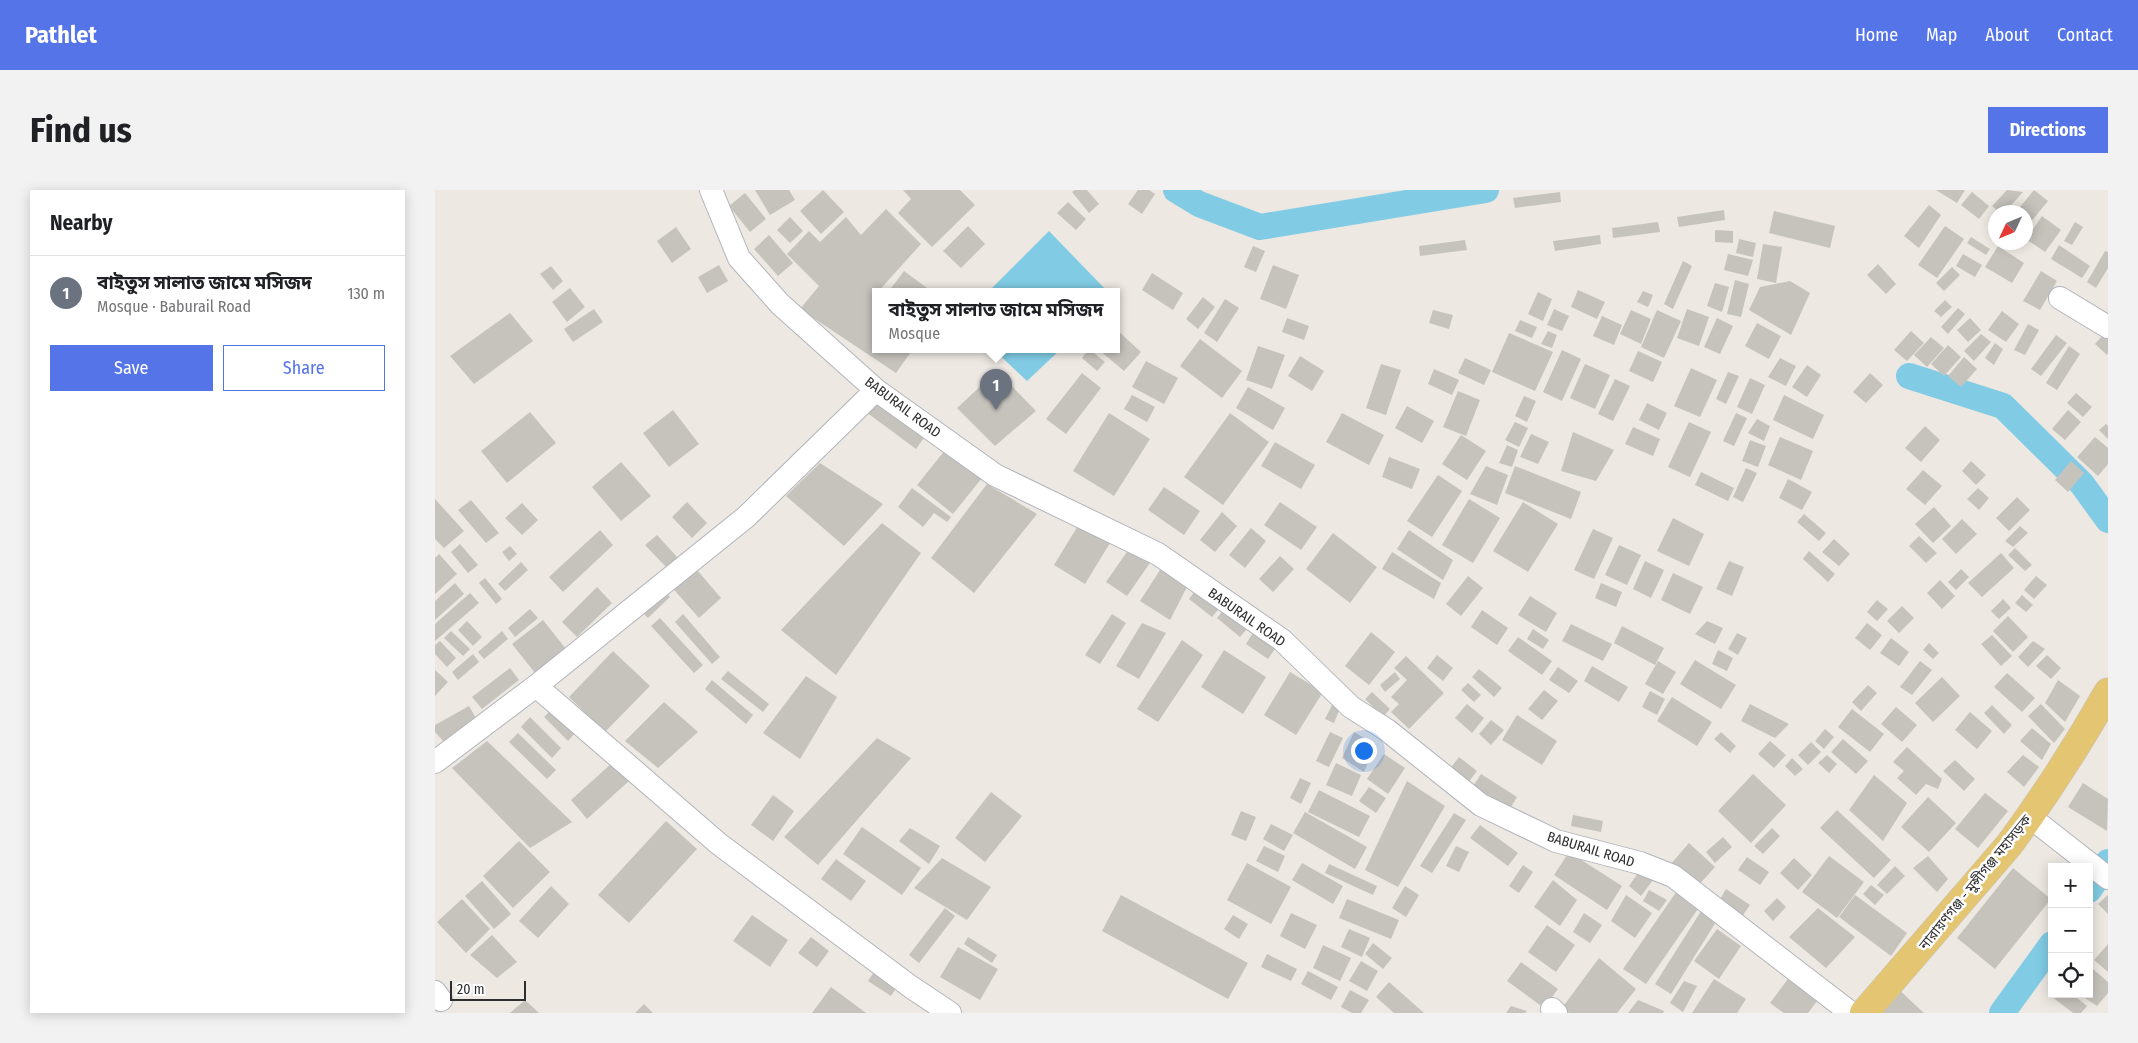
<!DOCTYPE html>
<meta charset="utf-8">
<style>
body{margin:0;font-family:"Fira Sans Condensed","Noto Sans Bengali",sans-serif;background:#f2f2f2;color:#202124}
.controls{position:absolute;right:15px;bottom:15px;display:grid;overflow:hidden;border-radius:0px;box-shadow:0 2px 12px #0003}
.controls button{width:45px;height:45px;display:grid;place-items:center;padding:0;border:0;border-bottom:1px solid #e0e0e0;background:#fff;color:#202124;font:25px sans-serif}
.compass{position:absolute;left:1553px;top:15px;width:45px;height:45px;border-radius:50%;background:#fff;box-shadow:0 2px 12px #0003;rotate:226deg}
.scale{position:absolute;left:15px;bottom:12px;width:76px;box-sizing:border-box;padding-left:5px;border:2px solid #2e2e2e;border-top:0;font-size:14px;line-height:18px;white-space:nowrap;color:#2e2e2e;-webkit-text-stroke:4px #fff;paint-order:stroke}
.you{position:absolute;left:928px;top:560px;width:18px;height:18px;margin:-12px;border:4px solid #fff;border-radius:50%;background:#1a73e8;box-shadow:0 0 0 8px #1a73e833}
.badge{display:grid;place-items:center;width:32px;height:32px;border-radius:50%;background:#5474e8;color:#fff;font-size:16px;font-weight:700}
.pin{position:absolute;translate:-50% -41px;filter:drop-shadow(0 1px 2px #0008)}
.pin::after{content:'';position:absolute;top:26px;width:18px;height:15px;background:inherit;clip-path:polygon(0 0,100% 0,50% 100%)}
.popup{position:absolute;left:437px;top:98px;width:248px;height:65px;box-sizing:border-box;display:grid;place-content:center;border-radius:0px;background:#fff;filter:drop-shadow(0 1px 4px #0005);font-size:16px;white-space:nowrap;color:#757577}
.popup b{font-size:19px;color:#202124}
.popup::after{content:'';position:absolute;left:50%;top:100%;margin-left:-10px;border:10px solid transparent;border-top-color:#fff}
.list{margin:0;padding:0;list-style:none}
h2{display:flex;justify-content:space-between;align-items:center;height:65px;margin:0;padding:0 20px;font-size:21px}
h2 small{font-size:16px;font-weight:400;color:#757577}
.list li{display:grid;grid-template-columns:32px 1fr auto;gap:15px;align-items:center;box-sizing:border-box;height:75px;padding:0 20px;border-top:1px solid #e0e0e0}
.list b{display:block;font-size:19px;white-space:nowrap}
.list p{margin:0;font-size:16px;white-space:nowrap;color:#757577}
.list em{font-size:16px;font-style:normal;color:#757577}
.actions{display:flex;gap:10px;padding:15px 20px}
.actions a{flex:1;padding:11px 0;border:1px solid #5474e8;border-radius:0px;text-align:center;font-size:18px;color:#5474e8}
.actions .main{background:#5474e8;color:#fff}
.icon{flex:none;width:28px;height:28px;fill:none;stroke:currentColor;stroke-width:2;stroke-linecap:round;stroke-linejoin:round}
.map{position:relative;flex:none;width:1673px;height:823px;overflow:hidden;border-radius:0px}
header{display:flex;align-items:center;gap:30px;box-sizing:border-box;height:70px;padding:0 25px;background:#5474e8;color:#fff}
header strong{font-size:24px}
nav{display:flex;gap:28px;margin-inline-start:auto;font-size:18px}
.intro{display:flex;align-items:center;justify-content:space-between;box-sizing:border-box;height:120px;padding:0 30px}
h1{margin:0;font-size:35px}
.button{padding:12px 22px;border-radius:0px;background:#5474e8;color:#fff;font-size:18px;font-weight:700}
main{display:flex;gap:30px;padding:0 30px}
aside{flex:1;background:#fff;border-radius:0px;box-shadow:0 2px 12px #0003}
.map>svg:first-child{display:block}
</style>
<header>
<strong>Pathlet</strong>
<nav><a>Home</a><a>Map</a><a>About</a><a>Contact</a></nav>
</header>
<div class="intro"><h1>Find us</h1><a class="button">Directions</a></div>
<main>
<aside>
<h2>Nearby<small></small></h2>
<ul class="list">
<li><span class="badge" style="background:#6b7280">1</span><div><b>বাইতুস সালাত জামে মসিজদ</b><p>Mosque · Baburail Road</p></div><em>130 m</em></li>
</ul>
<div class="actions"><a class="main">Save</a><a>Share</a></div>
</aside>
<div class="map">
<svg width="1673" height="823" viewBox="0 0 1673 823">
<rect width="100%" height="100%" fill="#ede8e2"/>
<path fill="#81cce4" d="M614,41l58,60h-118z
M558,159h68l-34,32z"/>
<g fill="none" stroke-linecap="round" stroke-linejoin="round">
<path stroke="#81cce4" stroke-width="26" d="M741,0l23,14 61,23 226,-37
M1474,186l94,30 79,78 26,36
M1654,700l19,-28
M1567,823l50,-69"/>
</g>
<path fill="#c6c3bd" d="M320,0h34l6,10 -25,15z
M388,0l21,22 -23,22 -21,-23z
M468,0h57l15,15 -43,42 -34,-34 13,-14z
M640,0h12l12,14 -10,9 -17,-21z
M703,0h11l6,4 -13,20 -14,-10z
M1501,0h29l-8,13z
M1572,0l16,2 -18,20h-6l-7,-6z
M1599,0l14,11 -23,28v-17h-9z
M1125,2l1,10 -46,6 -2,-10z
M1537,2l17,14 -10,13 -18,-14z
M310,3l21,26 -16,13 -21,-26z
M633,12l18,17 -10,11 -19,-17z
M1494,15l12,10 -22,33 -15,-12z
M451,19l35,35 -46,51 1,54h37l-17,24 -96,-64 19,-23 -32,-32 22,-23 11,11 26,-25 15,18z
M1289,20l1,10 -46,7 -2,-10z
M1339,21l61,15 -5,22 -61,-15z
M1607,26l19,14 -16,22 -19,-13z
M355,27l13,14 -13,12 -13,-13z
M1223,32l2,10 -47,6 -1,-10z
M1640,32l8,5 -11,18 -8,-4z
M533,36l17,18 -24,24 -18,-17z
M1510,36l19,13 -27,39 -19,-13z
M241,37l15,22 -19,14 -15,-22z
M1280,40l18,1v12l-18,-1z
M334,45l24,28 -15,13 -24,-27z
M1165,45l1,9 -46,7 -2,-10z
M1536,47l19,12 -4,6 -19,-12z
M1304,49l17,4 -3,14 -17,-4z
M1030,50l2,10 -47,6 -1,-10z
M1328,54l19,3 -6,36 -19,-4z
M1624,55l31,21 -8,12 -31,-19z
M818,56l12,5 -9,21 -12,-5z
M1563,56l26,17 -12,20 -27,-16z
M1670,61l3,1v16l-12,20 -9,-6z
M1293,64l25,6 -5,16 -24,-6z
M1528,64l19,11 -7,12 -19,-11z
M1248,71l9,5 -19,43 -9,-5z
M1443,74l18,20 -10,10 -19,-19z
M284,75l9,16 -21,12 -9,-16z
M838,75l26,10 -13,34 -26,-10z
M116,76l12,15 -10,9 -13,-16z
M1517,77l8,8 -16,16 -8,-8z
M469,81l27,20h-42z
M1606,81l16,10 -17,29 -17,-9z
M717,83l31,20 -10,17 -31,-20z
M1300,90l14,4 -8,33 -14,-3z
M1355,91l20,12 -19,42 -42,-25 11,-23z
M1280,93l14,4 -7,25 -15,-6z
M135,98l15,19 -18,15 -15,-20z
M1143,100l27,12 -8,17 -26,-12z
M1208,101l10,4 -5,12 -11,-5z
M1103,102l14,7 -9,22 -15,-7z
M768,107l12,10 -17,22 -12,-10z
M790,109l14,9 -22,34 -13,-9z
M1510,110l7,7 -11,10 -7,-6z
M1523,118l7,6 -17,20 -7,-7z
M159,119l9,13 -30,20 -9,-13z
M1119,119l15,7 -7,15 -15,-6z
M1252,119l22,8 -10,29 -22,-8z
M998,120l20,5 -4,14 -20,-6z
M1196,120l20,9 -10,25 -21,-10z
M1222,120l24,11 -17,37 -23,-11z
M1567,121l17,13 -13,18 -18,-12z
M75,123l23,28 -59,43 -24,-28z
M1167,126l20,9 -8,20 -21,-9z
M852,128l22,8 -5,14 -22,-8z
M1282,128l16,8 -13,28 -16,-7z
M1535,128l11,12 -13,12 -11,-12z
M1085,130l17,7 -5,11 -17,-7z
M1322,133l24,13 -12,23 -24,-13z
M1593,134l11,6 -14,25 -11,-5z
M681,139l25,23 -17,19 -26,-22h18z
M1673,139v24l-1,2 -12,-11z
M1113,141l9,4 -5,13 -11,-4z
M1476,141l13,12 -17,18 -13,-11z
M1074,143l44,19 -18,39 -43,-19z
M1546,144l10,8 -17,19 -10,-10z
M1621,145l11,8 -26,33 -10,-7z
M1496,147l13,11 -17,19 -13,-12z
M765,149l42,32 -20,27 -42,-32z
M1560,153l8,6 -9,16 -9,-7z
M1513,155l13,12 -17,19 -13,-12z
M823,156l27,9 -13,34 -26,-9z
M1634,156l11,8 -23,36 -11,-7z
M654,159l16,13 -8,9 -15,-13z
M1127,160l19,9 -19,42 -19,-9z
M1203,161l24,11 -9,20 -24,-11z
M865,166l24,15 -12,20 -24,-15z
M1529,167l13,12 -16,18 -13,-11z
M1030,168l26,12 -7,15 -26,-12z
M1345,168l16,8 -10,20 -18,-9z
M711,171l32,17 -14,26 -32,-17z
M946,174l20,6 -15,45 -20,-7z
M1150,174l25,11 -15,34 -25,-11z
M1372,175l14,10 -14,22 -15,-10z
M1256,178l26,12 -17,37 -26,-11z
M999,179l25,11 -7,15 -24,-11z
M562,181l39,40 -41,35 -38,-38z
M1293,182l11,4 -13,28 -10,-5z
M647,183l19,15 -35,46 -20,-15z
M1435,183l13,12 -17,18 -13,-11z
M1315,188l15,7 -13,29 -15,-7z
M1180,189l15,7 -17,35 -15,-7z
M813,197l37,21 -12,22 -37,-22z
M1023,201l22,9 -14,36 -23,-9z
M1641,203l16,14 -9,10 -16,-14z
M697,205l23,12 -8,15 -23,-13z
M1349,205l40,20 -11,24 -40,-19z
M1089,206l12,5 -9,21 -12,-6z
M442,208l49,37 -10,14 -50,-37z
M1212,213l20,10 -8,17 -20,-10z
M972,216l27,15 -12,22 -27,-15z
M238,220l26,34 -30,23 -26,-34z
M1633,220l13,12 -16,18 -13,-11z
M95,222l26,31 -49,40 -26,-32z
M674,223l41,26 -36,57 -41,-25z
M795,223l39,29 -46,63 -39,-28z
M907,223l42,22 -15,30 -43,-23z
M1301,223l11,5 -13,28 -11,-5z
M1322,229l13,7 -6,15 -16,-8z
M1080,232l13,6 -9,19 -14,-7z
M1254,232l22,10 -21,45 -22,-10z
M1671,234l2,2v13l-9,-9z
M1490,236l15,14 -19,22 -16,-14z
M1198,237l27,12 -7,17 -28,-12z
M1138,242l41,18 -18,31 -35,-10z
M1096,244l18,8 -11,22 -18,-7z
M1026,245l25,16 -19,29 -25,-16z
M1345,247l33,14 -12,29 -33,-15z
M1660,247l13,11v16l-10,12 -21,-19z
M1315,250l16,6 -8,21 -16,-6z
M840,252l40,23 -14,24 -40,-23z
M1072,255l11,5 -6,17 -13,-4z
M511,259l36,29 -29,36 -36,-29z
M954,267l31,12 -8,20 -30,-12z
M1536,271l15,14 -10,10 -14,-14z
M1636,271l13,12 -16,19 -13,-12z
M186,272l30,34 -30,25 -29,-34z
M385,273l63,41 -39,42 -58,-50z
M1051,276l22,9 -11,30 -27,-11z
M1080,276l66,26 -10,27 -66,-26z
M1311,278l11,5 -14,29 -10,-5z
M1488,280l19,16 -17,19 -19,-16z
M1266,282l33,16 -6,13 -33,-16z
M1003,285l24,16 -30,46 -25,-16z
M1353,289l24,13 -10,18 -23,-12z
M552,294l50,30 -63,79 -43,-35z
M729,297l36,24 -16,24 -36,-25z
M477,298l39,29 -4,5 -13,-9 -11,14 -25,-20z
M1543,298l11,10 -10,12 -12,-11z
M1582,307l13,13 -21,21 -13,-13z
M0,309l29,32 -20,17 -9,-9z
M1034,309l31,19 -27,45 -31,-18z
M36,310l28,33 -13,10 -28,-33z
M252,312l20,21 -15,15 -20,-21z
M845,312l37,25 -16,23 -37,-25z
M1088,312l35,22 -30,48 -35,-21z
M87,313l16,17 -16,15 -17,-17z
M1499,317l17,19 -18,17 -18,-19z
M787,322l15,14 -22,26 -15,-12z
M1369,324l22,19 -7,8 -22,-19z
M1238,328l31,16 -15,32 -32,-15z
M1527,329l15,15 -21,20 -14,-15z
M447,333l39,30 -85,122 -55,-45z
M644,334l31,19 -25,41 -31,-19z
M1585,336l8,7 -15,14 -8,-6z
M816,338l15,13 -21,27 -16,-13z
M1158,339l20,9 -19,41 -20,-9z
M165,340l13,15 -50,47 -14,-15z
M974,340l44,30 -10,20 -46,-31z
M898,343l44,34 -27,36 -44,-34z
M222,345l21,23 -11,10 -22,-23z
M1484,346l18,17 -11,10 -17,-17z
M1399,349l16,15 -11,12 -17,-14z
M25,354l18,21 -10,8 -17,-21z
M1184,355l22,10 -14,30 -22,-10z
M75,356l7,8 -8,7 -7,-9z
M696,356l21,14 -25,36 -21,-14z
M1580,358l17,17 -7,6 -17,-16z
M1374,361l26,23 -7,8 -25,-23z
M957,362l49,31 -7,16 -52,-30z
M1566,363l13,15 -32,29 -14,-14z
M4,364l18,20 -22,20v-36z
M845,366l14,13 -21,23 -14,-13z
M1210,371l19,9 -13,28 -18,-9z
M1294,371l15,6 -12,29 -16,-7z
M86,372l7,8 -23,21 -7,-7z
M256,373l30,35 -22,20 -31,-35z
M1526,379l8,8 -13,13 -8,-8z
M725,380l29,13 -19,37 -30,-19z
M1238,383l30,14 -13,27 -29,-14z
M1033,386l15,12 -22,28 -15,-12z
M1601,386l11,9 -13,14 -10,-9z
M50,388l17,21 -6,5 -17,-21z
M1505,390l15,16 -13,13 -15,-16z
M20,393l9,11 -29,26v-19z
M1166,393l21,9 -6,15 -21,-9z
M225,396l10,11 -22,21 -10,-10z
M162,397l15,16 -35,34 -15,-15z
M763,397l24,18 -10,12 -23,-18z
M35,403l9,10 -44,38v-17z
M1587,405l11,10 -7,7 -11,-9z
M1095,406l27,17 -11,19 -28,-17z
M1568,409l8,9 -12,11 -8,-8z
M1442,410l11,9 -11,12 -10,-9z
M792,416l23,19 -10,12 -23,-19z
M1467,416l12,12 -15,15 -12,-12z
M95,419l8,9 -23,19 -7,-9z
M1047,420l26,18 -11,17 -26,-18z
M248,424l37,43 -8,7 -37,-42z
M677,424l14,9 -26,41 -15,-9z
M1573,426l20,21 -15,15 -20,-21z
M225,428l43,47 -9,8 -43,-47z
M108,430l27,34 -31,24 -27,-34z
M32,431l15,16 -9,9 -15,-16z
M1272,431l16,7 -8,16 -20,-10z
M707,433l24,10 -27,46 -23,-13z
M1432,433l15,12 -12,15 -15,-12z
M1136,434l41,20 -9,17 -41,-20z
M1187,436l42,22 -9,17 -41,-22z
M821,438l23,15 -11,16 -22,-15z
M1098,439l16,11 -6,9 -16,-10z
M16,441l19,18 -7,7 -19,-18z
M67,441l6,8 -24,20 -6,-7z
M936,442l24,20 -26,33 -24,-19z
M1302,443l10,5 -9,17 -10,-6z
M1557,445l20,21 -11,10 -20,-22z
M1083,447l34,24 -10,14 -34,-24z
M1456,448l18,14 -10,14 -19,-13z
M747,450l21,15 -45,67 -21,-13z
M5,451l16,17 -9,9 -12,-13v-9z
M1598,451l12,8 -17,18 -10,-10z
M1494,453l10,10 -6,6 -10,-9z
M789,460l42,27 -23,37 -42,-27z
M1283,460l15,8 -6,13 -15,-7z
M178,461l37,35 -45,46 -36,-35z
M38,464l6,8 -21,18 -6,-8z
M1002,465l16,13 -10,13 -16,-13z
M1612,465l14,13 -10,11 -15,-13z
M971,466l38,37 -35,36 -18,-17 8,-8 -8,-7 16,-17 -13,-12z
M1260,470l41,25 -15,24 -41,-25z
M1223,471l18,11 -13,22 -18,-10z
M1485,471l12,9 -20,25 -12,-8z
M1157,476l36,21 -9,15 -35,-21z
M1123,477l20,14 -9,12 -20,-13z
M75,478l9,12 -37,29 -10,-12z
M1044,479l23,19 -8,9 -22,-20z
M0,480l13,12 -13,14z
M293,481l41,33 -6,8 -42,-33z
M855,482l33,20 -27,43 -32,-20z
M960,482l5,7 -15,13 -5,-7z
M1572,483l28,25 -13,14 -28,-25z
M371,486l31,21 -37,62 -37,-26z
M1507,487l18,19 -27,26 -18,-19z
M277,490l41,35 -7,9 -41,-35z
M1623,490l22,16 -15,26 -20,-19z
M1033,493l13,12 -7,7 -13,-12z
M1433,495l9,8 -16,18 -9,-9z
M1109,500l14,11 -16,19 -14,-11z
M1215,501l15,8 -8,16 -15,-8z
M937,502l18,17 -7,8 -18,-18z
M1237,507l40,25 -15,24 -40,-25z
M229,512l34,30 -40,36 -33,-27z
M898,513l8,3 -7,17 -9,-4z
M1032,514l17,14 -12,15 -17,-15z
M1315,514l39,20 -14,14 -34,-17z
M1606,514l24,25 -11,14 -26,-27z
M1557,515l20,20 -8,9 -20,-21z
M34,516l12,21 -36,16 -10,-11v-7z
M1461,517l21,18 -15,17 -21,-18z
M1417,519l32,25 -14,18 -32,-25z
M116,520l24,23 -7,8 -24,-24z
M1535,522l22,19 -15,18 -22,-19z
M1082,525l40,26 -15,24 -40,-25z
M95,527l31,31 -9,10 -31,-31z
M1056,530l13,10 -13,15 -12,-11z
M1597,538l19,16 -9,16 -22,-19z
M1390,539l9,8 -10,12 -9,-8z
M895,542l13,6 -14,29 -13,-6z
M919,542l22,13 -12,27 -22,-14z
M1286,542l15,14 -6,7 -16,-14z
M83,543l38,37 -9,9 -38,-37z
M442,548l34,20 -93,107 -34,-28z
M1408,549l25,22 -12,13 -25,-22z
M52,551l85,81 -42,26 -78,-80z
M1335,551l16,14 -12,13 -16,-14z
M1376,552l10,10 -13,13 -10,-10z
M1472,557l35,32 -4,10 -12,-5 -10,11 -19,-17 7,-7 -11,-9z
M949,564l21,14 -17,26 -21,-15z
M1392,565l10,9 -8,9 -11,-10z
M1588,565l16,12 -15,20 -17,-15z
M1024,567l18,14 -10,13 -18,-14z
M1357,568l11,11 -8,7 -10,-10z
M1520,570l20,19 -11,12 -21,-20z
M177,573l17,18 -42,38 -16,-19z
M901,573l25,12 -9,21 -26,-11z
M1046,584l36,23 -9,15 -36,-24z
M1318,584l33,31 -35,38 -33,-32z
M1439,585l33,28 -24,38 -34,-31z
M865,588l11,5 -10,21 -11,-6z
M972,591l38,25 -47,81 -33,-17z
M1648,593l25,16 -1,32 -39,-24z
M934,597l17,11 -10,15 -17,-12z
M884,600l51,26 -11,21 -51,-25z
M556,602l31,24 -37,46 -30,-24z
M1550,603l23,18 -30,37 -23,-19z
M338,605l21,16 -21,30 -22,-16z
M1493,607l28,26 -27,29 -28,-25z
M1402,620l54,50 -17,18 -54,-50z
M806,621l15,6 -10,24 -15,-6z
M870,622l62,35 -12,22 -62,-36z
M1019,623l12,7 -34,53 -12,-7z
M1138,625l30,6 -2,11 -30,-6z
M231,631l31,28 -68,74 -31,-28z
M836,634l22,11 -9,16 -21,-12z
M1045,635l38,28 -10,13 -38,-28z
M427,637l59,41 -19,27 -59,-41z
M475,638l30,18 -11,18 -30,-23z
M1337,638l8,8 -17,18 -9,-8z
M1288,647l9,10 -17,16 -9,-11z
M84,651l31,31 -37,36 -30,-32z
M1254,653l26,24 -19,21 -26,-23z
M829,656l21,10 -7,16 -22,-11z
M1021,656l13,6 -10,20 -13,-6z
M1134,662l53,34 -15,24 -53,-35z
M1394,666l35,26 -27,36 -35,-26z
M1493,666l20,23 -11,13 -24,-24z
M1312,667l22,15 -9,13 -22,-15z
M507,668l49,29 -24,33 -53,-32z
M1359,668l18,17 -14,15 -18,-17z
M401,669l30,22 -15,20 -30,-22z
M812,673l44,24 -20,37 -44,-24z
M867,673l41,23 -10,18 -41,-24z
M894,674l48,22 -4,9 -48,-22z
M1088,675l10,7 -14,21 -10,-7z
M1460,676l10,10 -18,18 -10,-9z
M1578,678l38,31 -56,70 -38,-31z
M1205,680l13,10 -12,16 -12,-10z
M1118,690l24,20 -17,26 -26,-19z
M47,691l29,33 -17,15 -29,-33z
M1436,695l13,10 -9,10 -12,-11z
M116,696l18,18 -31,34 -19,-17z
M970,696l14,9 -13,22 -14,-9z
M1244,698l23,15 -56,81 -23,-15z
M1291,699l24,16 -9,13 -23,-15z
M1214,700l18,10 -8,11 -16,-10z
M686,705l127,68 -20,36 -126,-68z
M1191,705l26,18 -17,25 -24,-17z
M1420,705l52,38 -16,23 -52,-39z
M1673,705v19l-10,-10z
M1342,708l9,9 -13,14 -9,-10z
M27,709l28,30 -24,24 -29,-31z
M912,709l52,21 -8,19 -52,-21z
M510,718l10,8 -36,47 -10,-8z
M1268,718l16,9 -48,77 -16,-10z
M1383,718l37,29 -29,31 -37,-31z
M856,723l26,12 -12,24 -25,-13z
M1149,723l18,12 -12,18 -17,-11z
M317,725l36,25 -18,27 -37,-26z
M798,725l15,9 -9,15 -15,-10z
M1112,735l28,20 -19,27 -28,-20z
M914,739l21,9 -8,19 -21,-10z
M1282,739l24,17 -22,33 -25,-18z
M57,745l25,27 -20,16 -27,-23z
M376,747l18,14 -12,16 -19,-14z
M533,747l29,18 -5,8 -28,-19z
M938,753l19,15 -9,11 -18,-15z
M1673,754v28l-14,-12z
M888,755l28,13 -11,23 -27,-13z
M523,757l40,22 -18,31 -40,-23z
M832,764l30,15 -6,12 -30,-14z
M1164,768l37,31 -19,24h-48l-7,-5z
M926,771l17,10 -11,20 -18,-10z
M1086,772l37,27 -14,19 -37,-27z
M442,777l23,15 -9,14 -23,-15z
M1658,779l15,13v11l-11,13 -18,-12h10v-20z
M873,781l30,16 -7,13 -30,-16z
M1356,785l29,22 -12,16h-24l-14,-10z
M1279,789l32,20 -9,14h-45z
M1249,791l13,5 -14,26 -13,-9z
M954,792l35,31h-30l-18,-16z
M396,797l35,26h-54z
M1461,797l28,26h-51z
M915,800l19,10 -8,13h-9l-11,-6z
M1617,804h20l15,12 -6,7h-8l-22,-17z
M90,810l14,13h-29z
M1203,810l26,11 -1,2h-35z
M209,814l9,9h-18z
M1076,816l16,5 -2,2h-19z"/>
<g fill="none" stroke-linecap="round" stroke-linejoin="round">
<g stroke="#b2b4bc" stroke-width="24">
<path id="minor" d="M276,0l28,68 41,46 96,86 119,85 163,79 124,86 69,67 36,23 94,75 75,36 84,22 33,13 178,137
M1625,108l48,29
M101,496l183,158 192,143 39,26
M0,572l101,-76 210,-169 130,-127
M1595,627l78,61
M0,802l6,8
M1117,819l4,4"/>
</g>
<g stroke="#c4c4c4" stroke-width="29">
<path id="primary" d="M1429,823l145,-168c36,-49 69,-100 99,-153"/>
</g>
<use href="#minor" stroke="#fff" stroke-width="22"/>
<use href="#primary" stroke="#e4c571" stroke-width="28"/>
</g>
<g text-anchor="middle" stroke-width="5" stroke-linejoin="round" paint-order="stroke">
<g font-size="14" fill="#2e2e2e" stroke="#fff">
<text transform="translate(468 217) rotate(37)" y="5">BABURAIL ROAD</text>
<text transform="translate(812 427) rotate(35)" y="5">BABURAIL ROAD</text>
<text transform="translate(1156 659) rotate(17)" y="5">BABURAIL ROAD</text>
<text transform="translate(1540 692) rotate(-51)" y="5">নারায়ণগঞ্জ - মুন্সীগঞ্জ মহাসড়ক</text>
</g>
</g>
</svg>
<div class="controls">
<button>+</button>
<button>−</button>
<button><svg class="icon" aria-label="locate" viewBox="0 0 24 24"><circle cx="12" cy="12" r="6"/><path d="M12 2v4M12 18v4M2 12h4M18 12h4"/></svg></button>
</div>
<svg class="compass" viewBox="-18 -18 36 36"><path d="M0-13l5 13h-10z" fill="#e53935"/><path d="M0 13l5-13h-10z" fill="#757577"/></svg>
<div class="scale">20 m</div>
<div class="you"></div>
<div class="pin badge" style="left:561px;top:220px;background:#6b7280">1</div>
<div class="popup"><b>বাইতুস সালাত জামে মসিজদ</b>Mosque</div>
</div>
</main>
